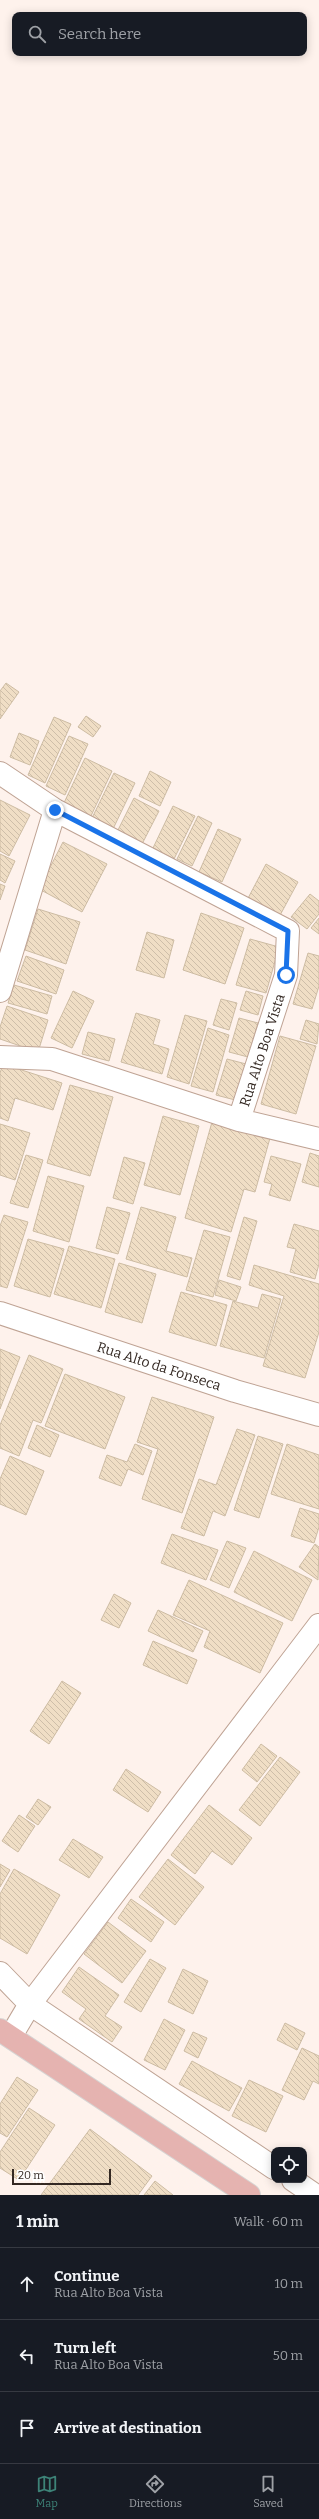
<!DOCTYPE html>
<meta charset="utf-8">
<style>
body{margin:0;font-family:Bitter,serif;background:#20242c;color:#f1f3f6}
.controls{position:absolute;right:12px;bottom:12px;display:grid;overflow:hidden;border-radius:8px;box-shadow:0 2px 10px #0003}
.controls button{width:36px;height:36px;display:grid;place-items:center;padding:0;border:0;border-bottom:1px solid #363941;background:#171b24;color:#f1f3f6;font:20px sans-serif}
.scale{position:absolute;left:12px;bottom:10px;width:99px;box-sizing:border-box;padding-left:4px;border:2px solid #342923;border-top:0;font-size:11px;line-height:14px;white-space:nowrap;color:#342923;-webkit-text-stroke:3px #fff;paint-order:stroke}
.stop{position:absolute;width:12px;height:12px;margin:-9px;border:3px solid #1a73e8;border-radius:50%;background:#fff}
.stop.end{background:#1a73e8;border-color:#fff;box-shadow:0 1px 4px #0008}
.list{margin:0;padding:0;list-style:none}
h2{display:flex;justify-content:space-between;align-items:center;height:52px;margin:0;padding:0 16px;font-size:17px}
h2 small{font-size:13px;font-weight:400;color:#9ea1a6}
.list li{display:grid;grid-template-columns:26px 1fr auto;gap:12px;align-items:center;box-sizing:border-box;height:72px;padding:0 16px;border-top:1px solid #363941}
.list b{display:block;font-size:15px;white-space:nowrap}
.list p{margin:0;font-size:13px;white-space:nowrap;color:#9ea1a6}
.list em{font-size:13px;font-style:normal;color:#9ea1a6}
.icon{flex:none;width:22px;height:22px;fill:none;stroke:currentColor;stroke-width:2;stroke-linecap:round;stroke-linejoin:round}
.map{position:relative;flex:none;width:319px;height:2195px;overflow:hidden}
.search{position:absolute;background:#171b24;box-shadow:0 2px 10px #0003;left:12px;right:12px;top:12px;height:44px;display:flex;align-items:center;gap:10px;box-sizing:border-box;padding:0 14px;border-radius:8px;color:#9ea1a6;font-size:15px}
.sheet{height:268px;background:#171b24}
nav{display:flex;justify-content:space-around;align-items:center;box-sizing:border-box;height:56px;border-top:1px solid #363941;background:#171b24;font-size:11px;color:#9ea1a6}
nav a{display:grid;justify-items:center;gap:2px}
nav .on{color:#3d8277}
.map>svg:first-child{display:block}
</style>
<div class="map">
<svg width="319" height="2195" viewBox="0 0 319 2195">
<defs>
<pattern id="building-back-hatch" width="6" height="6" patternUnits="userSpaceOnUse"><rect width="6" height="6" fill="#f0dec5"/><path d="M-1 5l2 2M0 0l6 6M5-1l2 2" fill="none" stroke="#cebea9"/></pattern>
</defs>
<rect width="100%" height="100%" fill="#fef2ec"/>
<path fill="url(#building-back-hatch)" stroke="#cdbca3" d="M6,683l13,9 -19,27v-28z
M86,716l15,10 -8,11 -15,-10z
M54,717l17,7 -26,59 -17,-8z
M19,733l20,8 -9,24 -20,-8z
M69,736l19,8 -23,51 -19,-9z
M85,758l27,13 -22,47 -27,-13z
M150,771l21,11 -11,24 -21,-10z
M114,773l21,10 -22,46 -21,-11z
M134,798l25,13 -18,35 -25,-12z
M0,800l30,15 -21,41 -9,-5z
M173,806l22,10 -21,43 -21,-11z
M198,816l14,7 -20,43 -15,-7z
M218,829l23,10 -19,43 -23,-10z
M63,842l44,22 -25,48 -43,-23z
M0,854l15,7 -10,22 -5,-3z
M266,864l32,18 -20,37 -32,-17z
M0,884l5,2 -5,14z
M310,894l9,7v13l-12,15 -16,-12z
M38,909l42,13 -14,42 -41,-14z
M201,913l43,15 -19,56 -42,-14z
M319,918v16l-8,-6z
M147,932l27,8 -10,38 -28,-8z
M250,939l29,8 -13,46 -30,-8z
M308,953l11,3v30l-7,23 -19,-5z
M26,956l38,14 -8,24 -39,-13z
M14,985l38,11 -5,18 -39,-11z
M73,991l21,10 -22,47 -21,-10z
M246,991l17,5 -5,19 -18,-5z
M221,999l16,4 -8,27 -16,-5z
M7,1006l41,14 -10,32 -38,-13v-12z
M136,1013l24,7 -7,24 16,5 -7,25 -41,-12z
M185,1015l22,6 -18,63 -22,-7z
M239,1018l19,5 -10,34 -19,-5z
M306,1020l13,4 -2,20 -17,-5z
M208,1028l21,7 -16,57 -22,-6z
M88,1032l27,7 -6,22 -27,-7z
M280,1036l36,10 -20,68 -35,-10z
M227,1059l23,6 -11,36 -23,-6z
M3,1064l59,19 -9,27 -38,-12 -7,23 -8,-3v-45z
M70,1085l43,12 -23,79 -43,-13z
M163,1116l36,10 -19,69 -36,-10z
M212,1122l58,16 -15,54 -11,-3 -13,43 -46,-14z
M0,1124l30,9 -15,47 -15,-5z
M310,1153l9,3v31l-17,-5z
M26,1155l17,5 -15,48 -18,-5z
M271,1156l30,8 -11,37 -21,-6 3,-11 -8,-2z
M124,1157l21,6 -12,41 -20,-6z
M48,1176l36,10 -15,56 -36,-11z
M107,1207l23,6 -12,41 -22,-6z
M141,1207l35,10 -10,34 26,7 -5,19 -61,-18z
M4,1215l24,7 -21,66 -7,-2v-60z
M244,1217l13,4 -17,59 -13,-4z
M294,1224l25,7v33l-4,15 -25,-7 6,-23 -9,-2z
M204,1230l26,7 -17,60 -27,-7z
M28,1239l36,10 -14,48 -36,-11z
M69,1246l46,13 -14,49 -47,-14z
M119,1263l37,11 -14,49 -37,-11z
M254,1265l65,19v48l-14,46 -42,-12 21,-70 -35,-11z
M219,1280l22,7 -5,14 -21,-6z
M181,1292l46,13 -11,41 -47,-14z
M262,1294l19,5 -17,59 -44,-12 13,-45 25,7z
M0,1349l20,8 -20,52z
M29,1355l34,14 -22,54 -8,-3 -14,36 -19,-8v-23z
M65,1374l60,23 -20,52 -60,-23z
M152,1397l62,20 -32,96 -40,-14 16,-50 -21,-7z
M37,1425l22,10 -9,22 -22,-9z
M237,1429l18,6 -30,81 -12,-5 -9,25 -23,-8 18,-49 17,6z
M258,1436l25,8 -24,74 -25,-8z
M135,1444l17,7 -9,24 -15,-6 -7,17 -22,-8 8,-23 20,7z
M287,1444l32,11v54l-48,-15z
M10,1456l34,15 -18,44 -26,-11v-25z
M300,1508l19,6v13l-5,16 -23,-7z
M172,1534l46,16 -12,30 -45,-17z
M227,1541l19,7 -17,40 -19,-8z
M315,1544l4,3 -1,33 -19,-13z
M254,1551l58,29 -20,41 -58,-29z
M189,1580l94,43 -23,50 -56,-26 6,-16 -37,-16z
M114,1594l17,9 -12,25 -18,-8z
M158,1610l45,21 -10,21 -45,-21z
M153,1641l44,19 -10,24 -44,-19z
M62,1681l19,12 -32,51 -19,-13z
M261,1744l16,12 -20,26 -15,-12z
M280,1757l20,15 -40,54 -21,-16z
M126,1769l35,23 -13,20 -35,-22z
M38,1799l13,8 -13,18 -12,-8z
M209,1805l43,33 -20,27 -20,-14 -17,23 -24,-19z
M19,1815l16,11 -17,26 -16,-11z
M73,1839l30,18 -14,21 -30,-18z
M168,1859l36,28 -29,38 -36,-28z
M0,1864l10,6 -10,17z
M14,1869l46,26 -33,59 -27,-16v-44z
M131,1899l33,23 -13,20 -33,-24z
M108,1922l38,29 -24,32 -38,-29z
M150,1959l16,9 -25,44 -17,-10z
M79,1967l40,28 -14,21 17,11 -10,15 -33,-23 7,-10 -24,-17z
M183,1969l25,12 -15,33 -25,-12z
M164,2019l21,11 -20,40 -21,-10z
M285,2023l20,10 -8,17 -20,-10z
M193,2032l14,6 -9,20 -14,-7z
M302,2048l17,8v28l-6,-3 -9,19 -22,-10z
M192,2061l50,27 -13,23 -50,-27z
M17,2077l21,13 -31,47 -7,-4v-29z
M249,2080l34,16 -17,36 -34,-16z
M29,2108l26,17 -36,55 -19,-12v-16z
M90,2129l62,47 -14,19h-97z
M155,2181l18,14h-29z"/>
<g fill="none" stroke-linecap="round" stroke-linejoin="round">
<g stroke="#bfa394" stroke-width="24">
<path id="street" d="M0,773l55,37 233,121 -2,44 -47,145
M0,991l55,-181
M0,1057l52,2 187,61 80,19
M0,1313l235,78 84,24
M0,1973l30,31 244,164
M11,2036l19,-32 289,-379
M293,2180l22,15"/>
</g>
<g stroke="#d6d4d3" stroke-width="24">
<path id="primary" d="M0,2030l249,165"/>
</g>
<use href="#street" stroke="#fff" stroke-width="22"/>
<use href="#primary" stroke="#e5b3b0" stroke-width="22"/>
</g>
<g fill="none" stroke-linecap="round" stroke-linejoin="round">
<path stroke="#1a73e8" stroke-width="5" d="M55,810l233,121 -2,44"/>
</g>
<g text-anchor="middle" stroke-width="3" stroke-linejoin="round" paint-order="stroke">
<g font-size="14" fill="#342923" stroke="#fff">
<text transform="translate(262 1050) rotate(-72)" y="5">Rua Alto Boa Vista</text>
<text transform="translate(159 1366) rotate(18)" y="5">Rua Alto da Fonseca</text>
</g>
</g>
</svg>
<div class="controls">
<button><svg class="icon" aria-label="locate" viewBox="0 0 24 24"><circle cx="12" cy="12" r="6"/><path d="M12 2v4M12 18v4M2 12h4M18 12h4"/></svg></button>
</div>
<div class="scale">20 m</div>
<div class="stop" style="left:286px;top:975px"></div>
<div class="stop end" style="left:55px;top:810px"></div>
<div class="search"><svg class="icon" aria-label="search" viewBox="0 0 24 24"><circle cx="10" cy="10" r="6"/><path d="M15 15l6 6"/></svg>Search here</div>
</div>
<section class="sheet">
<h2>1 min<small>Walk · 60 m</small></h2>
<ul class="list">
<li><svg class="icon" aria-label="ahead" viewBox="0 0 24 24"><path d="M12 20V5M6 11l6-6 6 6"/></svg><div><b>Continue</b><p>Rua Alto Boa Vista</p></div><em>10 m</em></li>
<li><svg class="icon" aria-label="left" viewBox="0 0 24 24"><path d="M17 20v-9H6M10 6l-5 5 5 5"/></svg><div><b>Turn left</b><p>Rua Alto Boa Vista</p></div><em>50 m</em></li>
<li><svg class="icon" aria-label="arrive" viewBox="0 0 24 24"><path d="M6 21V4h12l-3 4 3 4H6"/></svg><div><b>Arrive at destination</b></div></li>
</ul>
</section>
<nav>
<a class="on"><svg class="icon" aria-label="map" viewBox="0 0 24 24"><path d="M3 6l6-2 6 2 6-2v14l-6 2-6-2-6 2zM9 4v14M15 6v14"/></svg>Map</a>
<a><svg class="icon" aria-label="directions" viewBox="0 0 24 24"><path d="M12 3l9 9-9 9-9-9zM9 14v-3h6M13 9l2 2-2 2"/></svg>Directions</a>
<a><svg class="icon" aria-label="saved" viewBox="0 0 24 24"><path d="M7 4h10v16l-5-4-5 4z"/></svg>Saved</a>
</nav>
